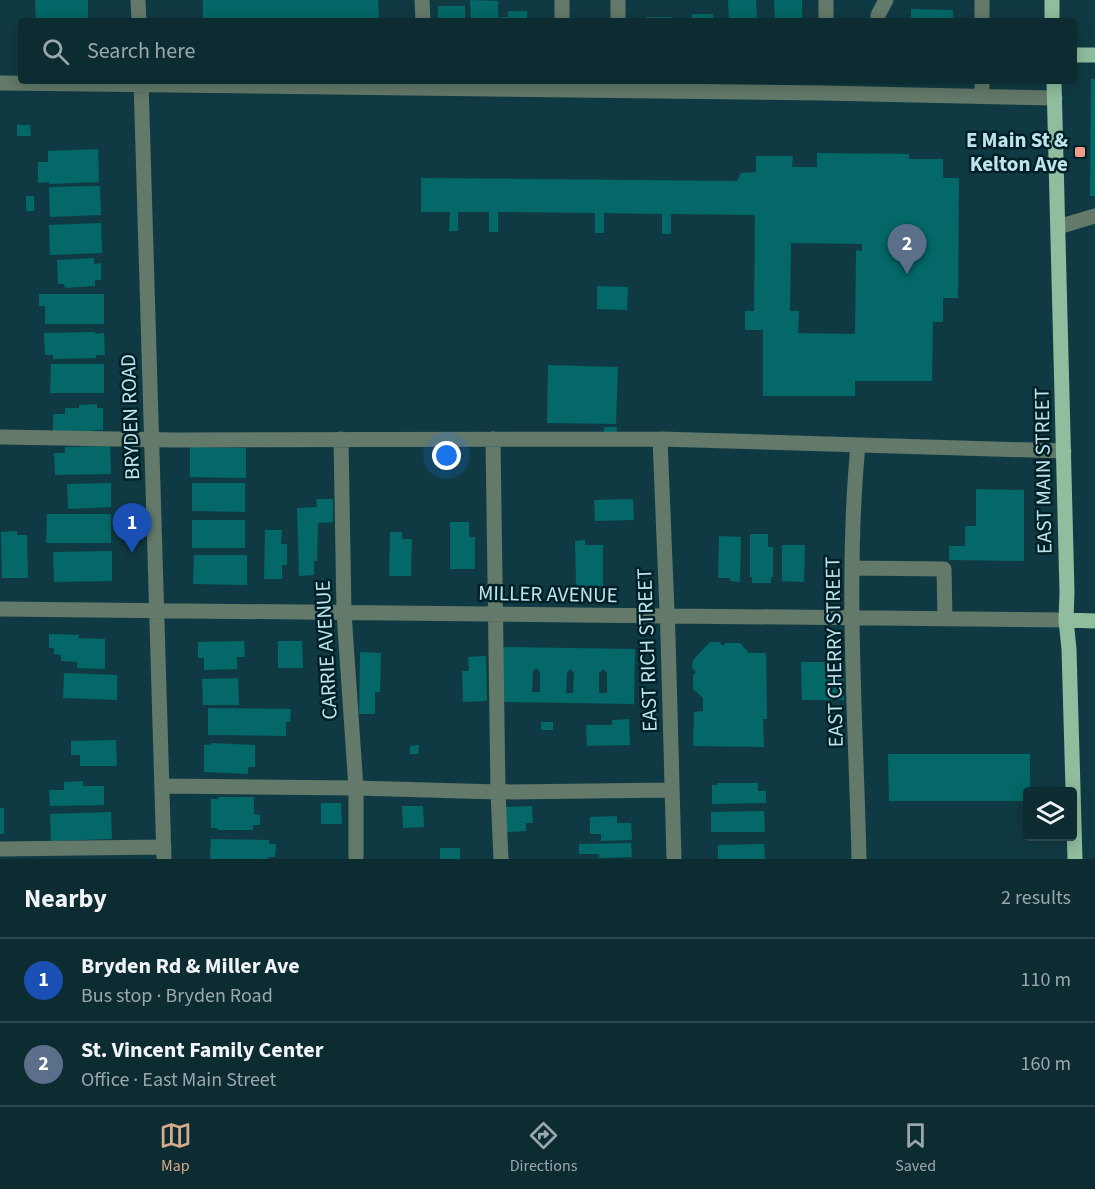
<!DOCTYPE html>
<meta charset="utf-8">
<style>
body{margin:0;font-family:"Source Sans 3",sans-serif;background:#1a383e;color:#f1f3f6}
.controls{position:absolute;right:18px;bottom:18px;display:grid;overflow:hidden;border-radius:6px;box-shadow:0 3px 15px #0003}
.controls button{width:54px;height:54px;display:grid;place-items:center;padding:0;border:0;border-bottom:2px solid #2c484d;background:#0c2c32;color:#f1f3f6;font:30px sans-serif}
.you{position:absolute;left:447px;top:456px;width:21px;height:21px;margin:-15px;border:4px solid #fff;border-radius:50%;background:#1a73e8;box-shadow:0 0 0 9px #1a73e833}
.badge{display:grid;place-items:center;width:39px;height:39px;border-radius:50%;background:#d6ab8b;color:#fff;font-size:20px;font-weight:700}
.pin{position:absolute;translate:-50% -50px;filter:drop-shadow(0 2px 3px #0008)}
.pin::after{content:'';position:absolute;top:32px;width:21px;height:18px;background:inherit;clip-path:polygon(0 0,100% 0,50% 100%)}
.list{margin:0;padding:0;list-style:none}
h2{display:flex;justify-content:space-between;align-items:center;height:78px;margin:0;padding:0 24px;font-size:26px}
h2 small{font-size:20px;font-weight:400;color:#9aa7ac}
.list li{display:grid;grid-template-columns:39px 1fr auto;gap:18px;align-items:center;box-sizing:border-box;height:84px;padding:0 24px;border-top:2px solid #2c484d}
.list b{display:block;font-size:22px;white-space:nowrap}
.list p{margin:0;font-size:20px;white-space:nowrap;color:#9aa7ac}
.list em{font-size:20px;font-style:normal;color:#9aa7ac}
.icon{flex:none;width:33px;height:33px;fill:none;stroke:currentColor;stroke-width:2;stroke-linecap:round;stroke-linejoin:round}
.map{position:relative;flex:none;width:1095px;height:859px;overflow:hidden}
.search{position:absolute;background:#0c2c32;box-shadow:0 3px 15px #0003;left:18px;right:18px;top:18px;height:66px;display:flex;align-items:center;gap:15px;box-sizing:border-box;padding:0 21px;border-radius:6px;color:#9aa7ac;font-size:22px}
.sheet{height:246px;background:#0c2c32}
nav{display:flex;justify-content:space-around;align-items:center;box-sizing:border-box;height:84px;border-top:2px solid #2c484d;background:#0c2c32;font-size:16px;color:#9aa7ac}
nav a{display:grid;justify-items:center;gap:3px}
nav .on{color:#d6ab8b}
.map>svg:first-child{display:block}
</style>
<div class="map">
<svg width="1095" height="859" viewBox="0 0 1095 859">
<rect width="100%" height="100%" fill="#103a43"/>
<path fill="#036867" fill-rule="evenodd" d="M35,0h53v21h-52z
M203,0h175l1,21h-176z
M470,0l28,1v20h-27z
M728,0h28l1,21h-28z
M774,0h28v21h-27z
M438,6h27v15h-27z
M911,9l42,1v11h-42z
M508,11h19v10h-26v-4h7z
M692,14h21l1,7h-22z
M646,17h27v4h-27z
M1091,79h4v117h-5z
M17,125h13l1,11h-14z
M98,149l1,33 -50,2v-2l-11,1v-21h10v-11z
M817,153l92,1v5h34v19h16l-1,120h-15v24h-10l-1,59h-77v15h-92v-66h-18v-19h9l1,-96 -84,-1v20h-9v-20l-58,-1v20h-9v-20l-97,-1v20h-9v-20h-31v19h-9l1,-19h-29v-34l316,3 4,-8 15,-1v-16h37l-1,11h25zM791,243l71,1v7l-6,-1 -1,84 -57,-1 1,-22h-9z
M100,186l1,29 -51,2 -1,-30z
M26,196h8v15h-8z
M101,223l1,30 -52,2 -1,-30z
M94,258v6l7,-1v17h-6v6l-30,2 -1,-4h-6l-1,-24z
M597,286l31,1 -1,23 -30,-1z
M39,294h65v30h-59v-18h-6z
M95,332v2l9,-1 1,22h-9v3l-43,1v-4h-8l-1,-22z
M51,364h53v29h-54z
M548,365l70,2 -2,57 -69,-1z
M97,404v4h6v22l-50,3v-19h12v-6h14v-3z
M604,427h13l-1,11h-12z
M110,446l1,28 -56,1 -1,-22h11v-6z
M190,447l56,1v30l-56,-1z
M111,483v24l-43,2 -1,-25z
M192,483h53v29l-53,-1z
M976,489l48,1v71l-75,-1v-14h16v-20h11z
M316,499h17v23l-15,1 -1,38h-3v14l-15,1 -2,-68 20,-1z
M633,499l1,21 -39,1 -1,-21z
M47,514h64v29h-65z
M192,520h53v28h-53z
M450,522h19v15h6v32h-25z
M265,530h17l-1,14h6v21h-5v14h-18z
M17,531v4h10l1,43h-26l-1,-46z
M390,532h12v7h10l-1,37h-22z
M750,534h18v13h5v30h-2v6h-19v-6h-2z
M719,536l22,1 -1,45 -10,-1v-3h-12z
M585,540v5h18v41h-27l-1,-45z
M782,545h23l-1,37 -22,-1z
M112,551v30l-58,1 -1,-30z
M194,555h53v30l-54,-1z
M49,634l30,1 -1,3 27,1v30l-28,-1v-6l-16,-1v-6l-7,-1v-6h-5z
M244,641l1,16h-8v12l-33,1v-12h-6v-16z
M278,641h24l1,27h-25z
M710,642h9l4,4 3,-3h14l9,10h17l1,66h-4l1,28 -71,-1 1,-34 9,-1v-13l-10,-9v-14l3,-3 -4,-4 1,-8z
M503,647l132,2 -1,55 -132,-2zM536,668l4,4v20h-8l1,-20zM570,669l4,4 -1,20h-7l1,-20zM603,669l4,4v20h-8v-20z
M360,652l21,1 -1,39h-5v22h-16z
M486,656l1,45 -24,1 -1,-31h7l-1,-14z
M801,662h43v38h-42z
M64,673l53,2v25l-54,-2z
M238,678l1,27h-36l-1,-26z
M208,708l83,1 -1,13h-4v14l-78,-1z
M629,719l1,26 -43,1 -1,-21h26v-5z
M541,722h12v8h-12z
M116,740l1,26h-37v-11h-9v-14z
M211,743l44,2v22h-7v7l-44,-2v-27h7z
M419,745l-1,9h-8v-8z
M888,754h142v38h-2v9h-139z
M83,781v5h21v19l-54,1 -1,-16h15v-8z
M717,783h41v8h8v12l-54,1v-19h5z
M218,797h36v17l6,1v10h-7v5h-36l1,-2h-7v-29h7z
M321,803h20l1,21h-21z
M402,806h21l1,21 -21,1z
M532,806l1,17h-7v8l-20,1 -1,-25z
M0,808h4v26h-4z
M764,811l1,21h-54v-20z
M111,812l1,27 -61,2 -1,-27z
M617,816v7h14l1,17 -31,1v-7h-11v-17z
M211,839l58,1v4h7l-1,13h-7v2h-58z
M631,843l1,14 -33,1v-4h-20v-10z
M764,844l1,15h-47v-14z
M440,848h20v11h-20z"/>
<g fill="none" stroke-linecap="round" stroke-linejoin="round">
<path stroke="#637969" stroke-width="15" d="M138,0l1,21
M422,0l1,21
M562,0v21
M618,0v21
M982,0v21
M826,21v-21
M878,21v-6l8,-15
M141,81l23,778
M982,81v15
M0,83l823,10 232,5
M1058,227l37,-11
M0,437l175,3 485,-1 404,12
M341,439l3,174 12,175v71
M493,439l5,353 3,67
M660,439l8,197 6,223
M858,445c-13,136 -2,277 1,414
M853,568l91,1 1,50
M0,609l1066,11
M162,786l194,2 142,4 174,-2
M0,849l164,-2"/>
<path stroke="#90bd9d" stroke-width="15" d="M1052,0v21
M1074,55h21
M1054,81l13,511 -1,28 3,29 6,210
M1066,620l29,1"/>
</g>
<rect fill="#f49e8a" stroke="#002027" stroke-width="2" x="1074" y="146" width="12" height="12" rx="3"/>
<g text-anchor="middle" stroke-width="5" stroke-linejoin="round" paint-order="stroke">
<g font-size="21" font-weight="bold" fill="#bfe3ec" stroke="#002027" text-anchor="end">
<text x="1068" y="147">E Main St &amp;<tspan x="1068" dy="24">Kelton Ave</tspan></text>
</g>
<g font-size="21" fill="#bfe3ec" stroke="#002027">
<text transform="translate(130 417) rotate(-92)" y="7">BRYDEN ROAD</text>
<text transform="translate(1043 471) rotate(-91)" y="7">EAST MAIN STREET</text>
<text transform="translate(548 594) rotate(1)" y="7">MILLER AVENUE</text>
<text transform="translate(326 650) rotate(-93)" y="7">CARRIE AVENUE</text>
<text transform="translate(647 650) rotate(-92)" y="7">EAST RICH STREET</text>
<text transform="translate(834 652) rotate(-91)" y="7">EAST CHERRY STREET</text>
</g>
</g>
</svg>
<div class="controls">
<button><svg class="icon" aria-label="layers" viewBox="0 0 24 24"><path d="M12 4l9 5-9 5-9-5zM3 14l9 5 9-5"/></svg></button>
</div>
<div class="you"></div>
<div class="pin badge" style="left:132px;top:553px;background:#1a4fb4">1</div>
<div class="pin badge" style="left:907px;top:274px;background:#5c6f8a">2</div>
<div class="search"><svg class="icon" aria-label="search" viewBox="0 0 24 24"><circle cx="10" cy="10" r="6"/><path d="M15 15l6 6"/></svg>Search here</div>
</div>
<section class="sheet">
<h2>Nearby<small>2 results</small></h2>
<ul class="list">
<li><span class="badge" style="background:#1a4fb4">1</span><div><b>Bryden Rd &amp; Miller Ave</b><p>Bus stop · Bryden Road</p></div><em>110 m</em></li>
<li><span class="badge" style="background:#5c6f8a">2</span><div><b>St. Vincent Family Center</b><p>Office · East Main Street</p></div><em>160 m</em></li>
</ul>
</section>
<nav>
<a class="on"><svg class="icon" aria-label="map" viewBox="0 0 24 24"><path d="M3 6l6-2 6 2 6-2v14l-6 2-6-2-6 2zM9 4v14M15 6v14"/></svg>Map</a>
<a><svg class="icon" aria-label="directions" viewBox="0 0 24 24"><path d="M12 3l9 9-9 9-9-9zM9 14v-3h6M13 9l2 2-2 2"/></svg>Directions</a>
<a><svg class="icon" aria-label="saved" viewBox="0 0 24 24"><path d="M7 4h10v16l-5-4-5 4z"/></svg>Saved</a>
</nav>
